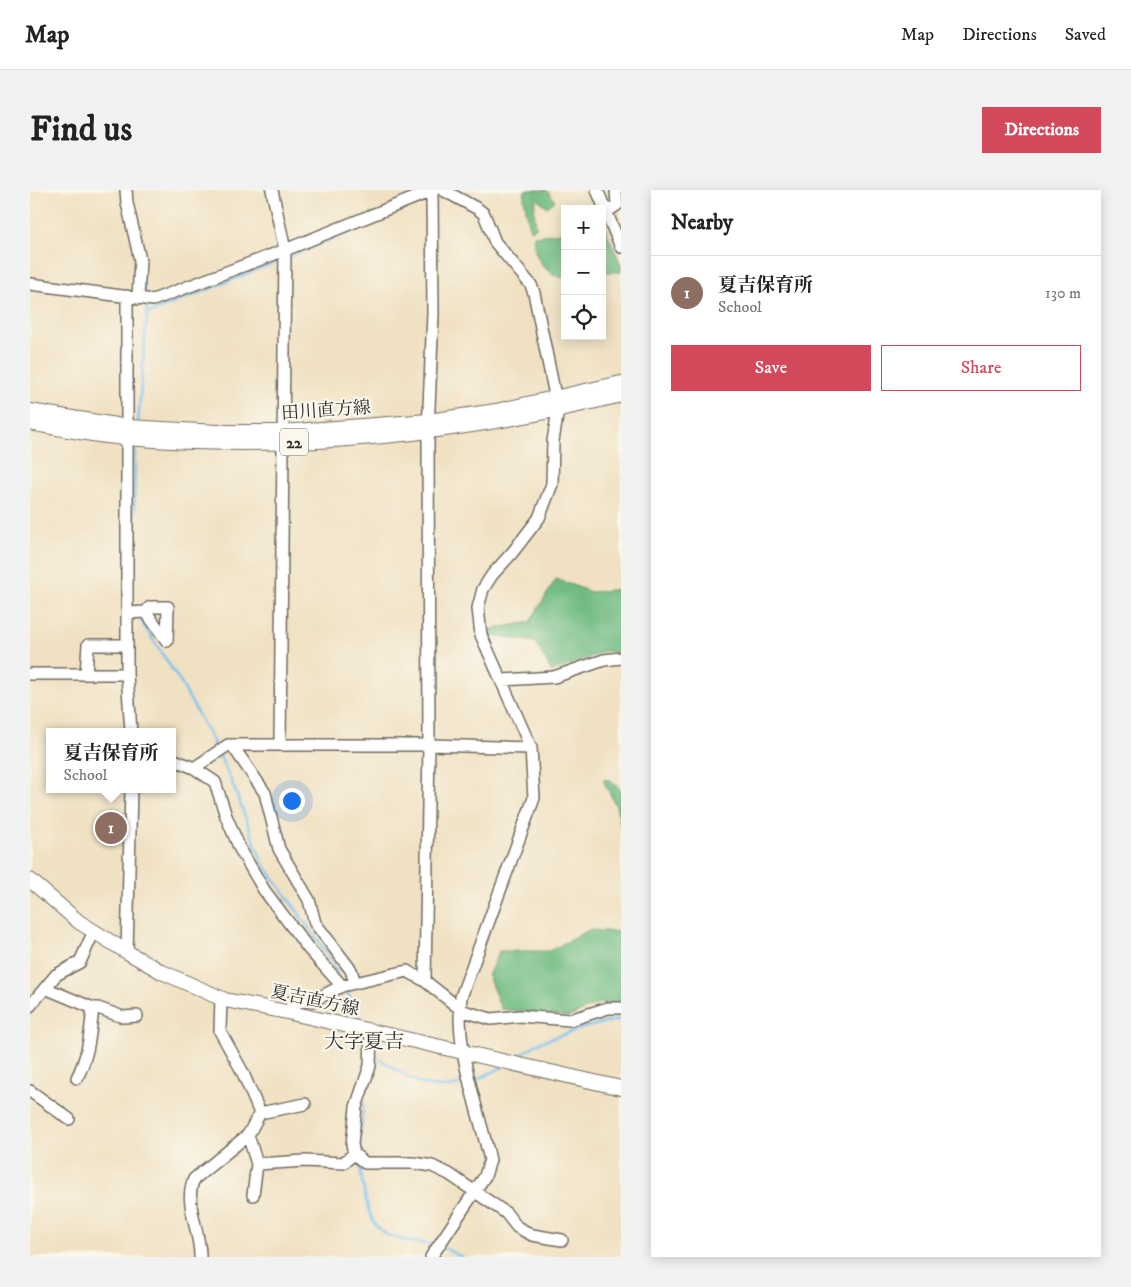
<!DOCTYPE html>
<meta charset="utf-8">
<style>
body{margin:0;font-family:"IM FELL DW Pica","Noto Serif JP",serif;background:#f2f2f2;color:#222}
.controls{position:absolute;right:15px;top:15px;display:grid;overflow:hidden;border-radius:0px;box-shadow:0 2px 12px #0003}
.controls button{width:45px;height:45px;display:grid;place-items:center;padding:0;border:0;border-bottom:1px solid #e0e0e0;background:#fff;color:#222;font:25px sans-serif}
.you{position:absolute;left:261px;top:610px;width:18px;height:18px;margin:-12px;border:4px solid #fff;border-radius:50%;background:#1a73e8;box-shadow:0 0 0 8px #1a73e833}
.badge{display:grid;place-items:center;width:32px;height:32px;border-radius:50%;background:#d1495b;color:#fff;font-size:16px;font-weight:700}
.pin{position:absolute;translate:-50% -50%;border:2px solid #fff;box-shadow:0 1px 5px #0006}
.popup{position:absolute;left:16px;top:538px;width:130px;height:65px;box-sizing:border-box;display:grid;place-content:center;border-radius:0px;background:#fff;filter:drop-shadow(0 1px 4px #0005);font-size:16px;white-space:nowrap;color:#767676}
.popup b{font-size:19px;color:#222}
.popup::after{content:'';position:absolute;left:50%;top:100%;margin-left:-10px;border:10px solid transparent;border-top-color:#fff}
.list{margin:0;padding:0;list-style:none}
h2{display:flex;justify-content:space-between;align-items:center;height:65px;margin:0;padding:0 20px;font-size:21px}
h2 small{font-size:16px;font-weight:400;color:#767676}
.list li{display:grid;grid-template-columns:32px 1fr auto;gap:15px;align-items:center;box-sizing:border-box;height:75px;padding:0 20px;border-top:1px solid #e0e0e0}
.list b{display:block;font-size:19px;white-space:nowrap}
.list p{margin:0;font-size:16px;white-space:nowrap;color:#767676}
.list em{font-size:16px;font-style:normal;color:#767676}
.actions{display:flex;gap:10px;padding:15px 20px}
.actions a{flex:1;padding:11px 0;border:1px solid #d1495b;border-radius:0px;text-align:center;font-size:18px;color:#d1495b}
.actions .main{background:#d1495b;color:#fff}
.icon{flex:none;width:28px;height:28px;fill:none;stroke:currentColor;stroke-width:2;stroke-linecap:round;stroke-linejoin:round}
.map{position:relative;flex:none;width:591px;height:1067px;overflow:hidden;border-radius:0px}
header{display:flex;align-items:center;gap:30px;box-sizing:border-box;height:70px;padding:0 25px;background:#fff;border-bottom:1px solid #e0e0e0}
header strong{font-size:24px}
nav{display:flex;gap:28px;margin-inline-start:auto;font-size:18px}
.intro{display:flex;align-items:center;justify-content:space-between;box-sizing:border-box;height:120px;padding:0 30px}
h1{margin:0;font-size:35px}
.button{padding:12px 22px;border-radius:0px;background:#d1495b;color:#fff;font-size:18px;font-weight:700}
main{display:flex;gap:30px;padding:0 30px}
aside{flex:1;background:#fff;border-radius:0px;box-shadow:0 2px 12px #0003}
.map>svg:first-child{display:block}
</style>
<header>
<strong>Map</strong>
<nav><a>Map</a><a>Directions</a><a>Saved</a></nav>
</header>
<div class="intro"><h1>Find us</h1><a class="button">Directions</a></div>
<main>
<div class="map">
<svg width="591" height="1067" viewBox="0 0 591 1067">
<rect width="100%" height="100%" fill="#fbf7ec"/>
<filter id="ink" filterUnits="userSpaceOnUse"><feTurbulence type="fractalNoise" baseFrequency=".02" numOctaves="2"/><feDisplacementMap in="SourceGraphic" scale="10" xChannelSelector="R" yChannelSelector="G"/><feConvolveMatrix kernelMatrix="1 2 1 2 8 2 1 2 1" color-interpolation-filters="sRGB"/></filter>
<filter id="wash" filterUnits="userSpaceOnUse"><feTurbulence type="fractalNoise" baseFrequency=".0096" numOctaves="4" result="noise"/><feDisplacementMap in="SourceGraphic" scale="20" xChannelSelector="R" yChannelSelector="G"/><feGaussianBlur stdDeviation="1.12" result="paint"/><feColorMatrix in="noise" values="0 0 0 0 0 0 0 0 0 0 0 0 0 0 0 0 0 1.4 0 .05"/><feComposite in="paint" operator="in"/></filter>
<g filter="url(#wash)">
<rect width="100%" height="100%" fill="#f0e1c2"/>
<path fill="#70bb82" stroke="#4e7356" d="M495,0h22l8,11 -8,6 -10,-9 -3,11 2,19 -6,2 -6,-31z
M572,32l19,43v7h-19z
M535,38v50c-19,-2 -34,-23 -31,-42l26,-3z
M526,389l35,13 30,-3v64l-16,-2 -53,21 -17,-30 -43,-7 -1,-6 39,-7z
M573,590h8l10,10v37l-5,-21z
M559,740l32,2v71h-22l-30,14 -68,-8 -13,-33 11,-25h50z"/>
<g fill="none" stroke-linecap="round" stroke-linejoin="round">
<path stroke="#76c0ef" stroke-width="2.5" d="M258,67l133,-55
M114,93l1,12
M117,124l134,-54
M108,233l9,-109 -1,-11
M103,392l2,-139
M108,426l43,67 36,66
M189,564l14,31 29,77 63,88 12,23
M315,798l19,38
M344,865c33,21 51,41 92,28
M486,868l22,-15 44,-15 39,-9
M444,891l29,-14
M329,962l5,-52
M330,975c1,12 3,23 6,35 6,24 10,34 37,40 10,3 21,3 31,5
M412,1057l20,10"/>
</g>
</g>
<g filter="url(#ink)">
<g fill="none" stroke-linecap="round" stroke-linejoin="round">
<g stroke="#706b60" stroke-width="14">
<path id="minor" d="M96,0l1,13 13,57 -2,39
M242,0l13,60 -5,494
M567,0l24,57
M575,23l12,-8 -1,-15
M0,94l123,16 132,-50 149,-60
M97,106v378l4,58
M97,423l19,-1 4,-5h18l-1,34 -21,-29
M0,484h97
M56,484l2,-29h39
M472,490l52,-3 50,-17 17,-2
M202,555l33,48 14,56 30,51 6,23 36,47 4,13
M142,569l22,9 21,14 11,34 14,33 24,41 44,58 34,38
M164,578l34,-23h201l102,3
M97,762l4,-163
M395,791l4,-236 -1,-314 5,-118 -1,-122
M15,798l48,20c-3,26 -4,46 -16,70
M261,812l21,-1 30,-15 65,-15 18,10 34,27
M0,816l26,-31 24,-13 14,-31
M63,818h5l25,9 14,-1
M430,820l31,9 29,-3 50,4 38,-12h13
M341,841l-1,35 -14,41 -4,37 2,10 11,9h49l18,3 17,8 57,39 11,14 15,8 30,5
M0,901l39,28
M230,923l45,-9
M218,945l9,29 -4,31
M227,974l48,-3 38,2 11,-9
M170,1067c1,-25 -17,-54 -6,-78l54,-44 12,-22 -18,-42 -22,-40 1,-33
M401,1067l54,-81 5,-16c-12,-53 -35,-108 -29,-163l73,-199 -3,-50 -50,-113 -3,-27 5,-19 9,-14 20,-22 27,-35 13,-34 1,-43 5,-31 -24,-117 -3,-8 -36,-43 -11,-28 -6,-5 -35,-19"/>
</g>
<g stroke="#706b60" stroke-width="16">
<path id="major" d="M0,221l98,16 89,5h65l147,-11 67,-10 125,-28
M0,233c32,6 65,13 97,15 166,14 333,-3 494,-43
M0,690l49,42 48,30 35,20 63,28 62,12 334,76"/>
</g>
<use href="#minor" stroke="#fff" stroke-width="11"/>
<use href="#major" stroke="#fff" stroke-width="14"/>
</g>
</g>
<g text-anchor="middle" stroke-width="4.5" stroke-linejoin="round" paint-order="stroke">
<rect fill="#fbf7ec" stroke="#696865" stroke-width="1" x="250" y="238.5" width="28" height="27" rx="4"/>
<g font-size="16" font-weight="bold" fill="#2b2b2b">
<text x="264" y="258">22</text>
</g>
<g font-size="18" fill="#2b2b2b" stroke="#fbf7ec">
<text transform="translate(296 220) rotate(-4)" y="6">田川直方線</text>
<text transform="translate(285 810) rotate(12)" y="6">夏吉直方線</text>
</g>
<g font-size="20" fill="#2b2b2b" stroke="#fbf7ec">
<text x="334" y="858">大字夏吉</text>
</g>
</g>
</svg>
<div class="controls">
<button>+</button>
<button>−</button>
<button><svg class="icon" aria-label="locate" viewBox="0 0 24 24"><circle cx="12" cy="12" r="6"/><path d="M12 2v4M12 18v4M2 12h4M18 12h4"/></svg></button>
</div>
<div class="you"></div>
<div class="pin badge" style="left:81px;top:638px;background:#8d6e63">1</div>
<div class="popup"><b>夏吉保育所</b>School</div>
</div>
<aside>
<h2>Nearby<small></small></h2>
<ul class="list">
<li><span class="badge" style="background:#8d6e63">1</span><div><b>夏吉保育所</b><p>School</p></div><em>130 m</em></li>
</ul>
<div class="actions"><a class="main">Save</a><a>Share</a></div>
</aside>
</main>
